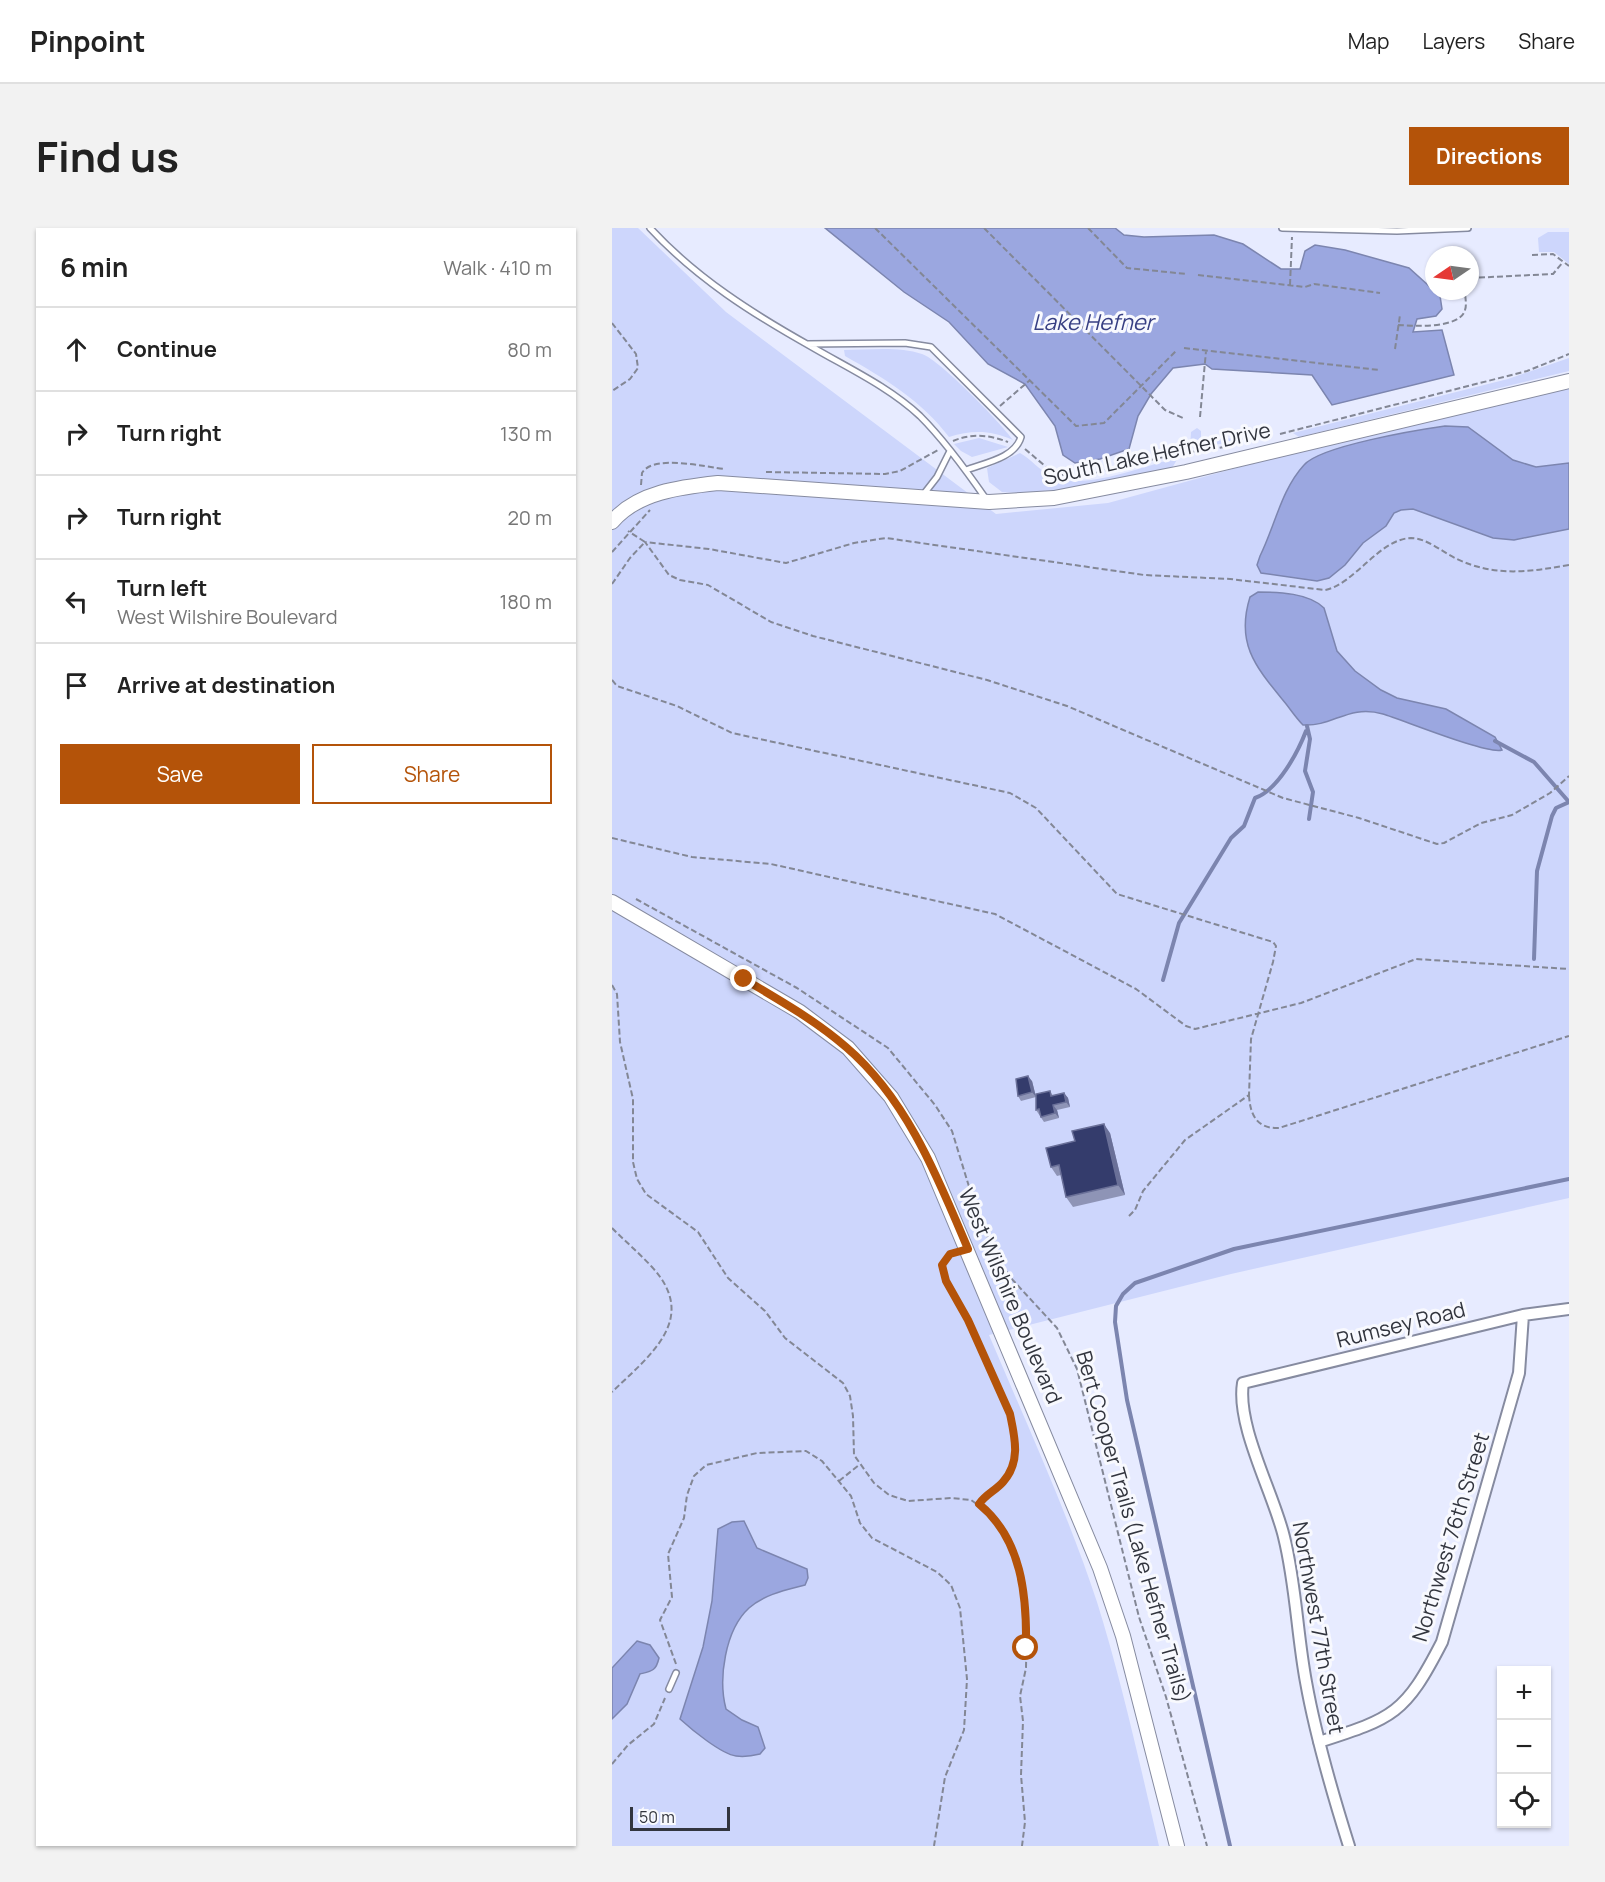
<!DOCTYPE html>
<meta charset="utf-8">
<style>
body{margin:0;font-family:Manrope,sans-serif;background:#f2f2f2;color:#222}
.controls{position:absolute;right:18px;bottom:18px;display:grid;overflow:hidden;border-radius:0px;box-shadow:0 2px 4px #0004}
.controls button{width:54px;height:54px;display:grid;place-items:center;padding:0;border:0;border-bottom:2px solid #e0e0e0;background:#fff;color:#222;font:30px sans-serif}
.compass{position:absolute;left:813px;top:18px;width:54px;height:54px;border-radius:50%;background:#fff;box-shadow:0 2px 4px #0004;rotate:257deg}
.scale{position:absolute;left:18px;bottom:15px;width:100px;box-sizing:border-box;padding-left:6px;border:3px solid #32353e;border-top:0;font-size:16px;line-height:21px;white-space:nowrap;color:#32353e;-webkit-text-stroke:4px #f8f9fe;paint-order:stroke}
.stop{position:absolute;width:18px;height:18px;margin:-14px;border:4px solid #b45309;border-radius:50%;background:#fff}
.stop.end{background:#b45309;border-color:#fff;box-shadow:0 2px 6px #0008}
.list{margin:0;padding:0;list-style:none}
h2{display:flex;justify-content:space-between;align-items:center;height:78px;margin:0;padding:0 24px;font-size:26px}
h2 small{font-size:20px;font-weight:400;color:#767676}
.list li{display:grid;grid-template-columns:39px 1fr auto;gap:18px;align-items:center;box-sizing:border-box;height:84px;padding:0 24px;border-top:2px solid #e0e0e0}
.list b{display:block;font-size:22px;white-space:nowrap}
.list p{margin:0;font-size:20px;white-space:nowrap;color:#767676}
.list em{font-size:20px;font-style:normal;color:#767676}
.actions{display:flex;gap:12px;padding:18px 24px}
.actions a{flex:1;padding:14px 0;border:2px solid #b45309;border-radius:0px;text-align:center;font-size:21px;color:#b45309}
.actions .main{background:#b45309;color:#fff}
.icon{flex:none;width:33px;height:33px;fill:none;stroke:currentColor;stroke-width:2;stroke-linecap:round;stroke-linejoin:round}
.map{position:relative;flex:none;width:957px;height:1618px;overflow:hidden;border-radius:0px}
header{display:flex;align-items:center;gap:36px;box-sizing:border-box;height:84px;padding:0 30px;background:#fff;border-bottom:2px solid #e0e0e0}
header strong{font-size:28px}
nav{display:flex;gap:33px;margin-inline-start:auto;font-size:21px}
.intro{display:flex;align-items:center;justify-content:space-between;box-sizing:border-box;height:144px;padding:0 36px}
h1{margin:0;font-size:42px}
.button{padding:15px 27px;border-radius:0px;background:#b45309;color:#fff;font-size:21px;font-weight:700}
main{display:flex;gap:36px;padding:0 36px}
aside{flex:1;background:#fff;border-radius:0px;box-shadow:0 2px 4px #0004}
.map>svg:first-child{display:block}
</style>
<header>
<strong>Pinpoint</strong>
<nav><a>Map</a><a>Layers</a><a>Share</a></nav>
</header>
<div class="intro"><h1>Find us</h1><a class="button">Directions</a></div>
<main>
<aside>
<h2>6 min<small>Walk · 410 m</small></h2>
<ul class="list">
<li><svg class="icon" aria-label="ahead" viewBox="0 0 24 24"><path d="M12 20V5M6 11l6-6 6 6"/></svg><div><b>Continue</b></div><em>80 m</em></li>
<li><svg class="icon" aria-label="right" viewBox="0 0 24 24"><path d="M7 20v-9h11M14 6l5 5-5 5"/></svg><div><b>Turn right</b></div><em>130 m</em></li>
<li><svg class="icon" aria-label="right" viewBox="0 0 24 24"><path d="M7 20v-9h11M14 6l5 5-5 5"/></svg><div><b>Turn right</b></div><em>20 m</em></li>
<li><svg class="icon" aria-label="left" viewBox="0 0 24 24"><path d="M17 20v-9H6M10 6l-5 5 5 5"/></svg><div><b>Turn left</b><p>West Wilshire Boulevard</p></div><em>180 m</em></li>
<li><svg class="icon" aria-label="arrive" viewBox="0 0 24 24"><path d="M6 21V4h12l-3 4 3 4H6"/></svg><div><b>Arrive at destination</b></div></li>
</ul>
<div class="actions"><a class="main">Save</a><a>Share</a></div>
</aside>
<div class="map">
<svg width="957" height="1618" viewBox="0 0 957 1618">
<rect width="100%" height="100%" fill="#e7ebff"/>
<path fill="#cdd6fc" d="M0,0h26l88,84 270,202 112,-11 180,-49 281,-67v811l-338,76 -242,61c37,88 78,176 108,267 25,80 43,163 62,244h-547z
M936,4h21v32l-15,-12h-15l-1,-14z
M232,122c24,0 55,-4 78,4 18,6 79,69 91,86 -23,-10 -41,-10 -64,-3 -27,-36 -65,-59 -104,-81z
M957,130v13l-270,66 -6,-4 215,-54z
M585,200l4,3v8l55,-1 -66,11 1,-17z
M367,210l29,9 -36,10 -11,-6 -7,-7z
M408,225c11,6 19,17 30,22 32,18 94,-10 128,-17l-6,10 -105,21 -47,4 -18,-1 -13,-10 -2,-14z"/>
<path fill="#9ba7e0" stroke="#7c85af" stroke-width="1.5" d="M213,0h290l9,7 20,2 70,-2 29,9 38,25h19l5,-18 10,-6 30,5 64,18 31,28 2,13 -6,7 -19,3 -4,13 29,-2 12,45 -122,30 -20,-30 -100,-6 -7,-5 -32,4 -22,26 -13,22 -9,33 -29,10 -25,4 -12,-8 -8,-29 -30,-42 -37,-20 -39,-42 -45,-30z
M833,198l23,1 45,33 23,7 33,-4v66l-55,11 -21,-2 -80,-29 -12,1 -7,3 -8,13 -23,17 -18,22 -16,13 -12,3 -56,-8 -4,-8 3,-9c15,-30 21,-66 44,-91 16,-19 113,-35 141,-39z
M646,364c21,0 51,1 66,16l13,43 18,20 26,19 16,8 49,11 49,28 7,13c-14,5 -99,-30 -119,-36 -35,-10 -50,13 -80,11 -8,-8 -14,-18 -21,-26 -28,-34 -46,-57 -32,-102z
M132,1293l13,27 50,21 1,9 -3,7c-19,5 -40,9 -56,23 -24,22 -31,71 -23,101l16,11 16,7 7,21 -5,6c-8,2 -16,3 -24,2 -15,-2 -45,-27 -56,-37l23,-72 9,-46 6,-72 14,-7z
M25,1413l13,4 9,13c-3,13 -7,13 -19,16l-13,30 -15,15v-51z"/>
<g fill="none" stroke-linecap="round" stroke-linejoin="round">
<path stroke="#7c85af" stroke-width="4" d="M695,498l3,13 -5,32 8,21 -4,27
M883,513l39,21 35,40
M922,731l3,-88 15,-55 4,-8 13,-6
M551,752l16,-57 52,-85 13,-12 11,-28c23,-8 43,-46 51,-67
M618,1618l-103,-446 -12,-78 1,-16 7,-12 12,-11 99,-34 335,-70"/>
<g stroke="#868ba0" stroke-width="8">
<path id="service" d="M38,0c46,50 103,86 162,119 36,21 77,40 108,69 25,25 46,54 66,83
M670,0l115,3 71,-3
M195,116l98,-1 26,4 90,90c-6,21 -36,26 -55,33
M311,267l14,-18 13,-26
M57,1461l7,-16"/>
</g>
<g stroke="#868ba0" stroke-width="14">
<path id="minor" d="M707,1514c75,-24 86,-28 123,-100l77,-269 4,-58
M737,1618c-17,-54 -33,-108 -43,-164 -9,-48 -10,-97 -22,-145 -10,-43 -48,-111 -41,-154l280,-68 46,-6"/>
</g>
<g stroke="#868ba0" stroke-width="16">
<path id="tertiary" d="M0,294c25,-30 69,-35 106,-39l271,19 65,-4 132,-26 383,-91
M0,674l188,110 48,36 43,49 37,61 172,410 23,68 54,210"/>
</g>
<path stroke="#838795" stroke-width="2" stroke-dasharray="6 3" stroke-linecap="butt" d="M263,0l201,198 28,-3 73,-73
M372,0l181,182 18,8
M476,0l39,40 60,6
M920,27l21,-1 16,12
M586,47l107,12 9,-3 66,9
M858,50l83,-4 10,-12
M678,57l2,-48
M0,95l24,31 2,14 -8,11 -18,12
M786,97c15,1 62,4 67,-15 2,-5 0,-13 0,-19
M572,120l195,22
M783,121l5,-34
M388,178l30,-26
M588,189l6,-66
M668,206l247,-63 42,-17
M341,213c18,-8 37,-6 55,1
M413,221l26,22 22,7 99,-23 65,-10
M154,244l119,2 15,-3 38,-21
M29,257l1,-12c11,-19 63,-6 83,-4
M0,324l38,-42
M957,337c-40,7 -74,12 -112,-6 -15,-7 -30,-21 -46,-21 -32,1 -56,46 -86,52l-95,-11 -86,-4 -258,-37 -32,5 -68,20 -77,-14 -64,-7 24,33 11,5 28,5 63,37 42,14 174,44 80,26 216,92 76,20 78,26 7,-1 37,-20 31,-8 38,-22 19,-17
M0,356l18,-26 15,-16 -17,-11
M0,452l5,6 60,20 55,27 278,60 26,15 81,86 156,48 3,4 -3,16 -22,77 -2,56 -64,45 -42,51 -8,19 -6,6
M0,610l80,19 79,7 224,50 141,75 50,37 9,3 106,-26 115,-44 153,10
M24,671l161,89 91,60 47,57 17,26 26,85 19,41 13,20 47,51 20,41 62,248 27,80 41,149
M0,757l5,9 3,48 13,57v63l4,17 9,15 52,38 30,46 37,33 20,27 58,45 7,13 3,20 1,39 20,28 15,12 19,6 43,-3 20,2 21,15 13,20 17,38 5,35 -1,60 -6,28 3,25 -2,54 4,47 -3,24
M637,867c1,20 8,34 30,33l290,-92
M0,1000c13,13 27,25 40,39 48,52 -3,89 -40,125
M342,1025l-9,5c-7,22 14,45 23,63 18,35 55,104 46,142 -4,19 -25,26 -35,41
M227,1253l20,-16
M64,1436l-16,-44 12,-23 -4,-43 16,-36 3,-23 7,-19 12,-11 51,-12 49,-2 16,10 29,35 9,27 12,15 65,34 14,13 9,23 7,71 -3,51 -19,47 -11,69
M0,1536l16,-19 26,-21 11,-26"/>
<use href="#service" stroke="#fff" stroke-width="5"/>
<use href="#minor" stroke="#fff" stroke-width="10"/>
<use href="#tertiary" stroke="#fff" stroke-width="14"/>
</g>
<path fill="#8e94b6" d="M420,853l4,16 -15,4 -3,-5z
M438,863l3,5 11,-3 4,5 2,9 -13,3 2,8 -15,4 -8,-12z
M498,905l15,62 -52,12 -7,-10 -5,-22 -4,1 -6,-9 24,-26z"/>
<path fill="#6a7098" d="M416,848l4,5 4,16 -4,-5z
M452,865l4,5 2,9 -4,-5z
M441,877l4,5 2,8 -4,-5z
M492,896l6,9 15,62 -7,-10z"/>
<path fill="#343c6c" stroke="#6a7098" stroke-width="1.5" d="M416,848l4,16 -14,4 -2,-17z
M438,863l1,5 13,-3 2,9 -13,3 2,8 -14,4 -2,-8 -3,1v-16z
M492,896l14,61 -52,12 -7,-32 -8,2 -5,-19 29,-7 -3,-10z"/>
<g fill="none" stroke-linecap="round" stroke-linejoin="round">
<path stroke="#b45309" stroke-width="8" d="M132,751c35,21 71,41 102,68 61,52 92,131 122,202l-18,5 -8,11 4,16 22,39 42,94c5,24 11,48 -7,68 -8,9 -17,12 -24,22 43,35 48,92 47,144"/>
</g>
<g text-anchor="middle" stroke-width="6" stroke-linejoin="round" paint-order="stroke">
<g font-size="21" fill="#32353e" stroke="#f8f9fe">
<text transform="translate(545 226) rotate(-12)" y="7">South Lake Hefner Drive</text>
<text transform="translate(398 1068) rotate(67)" y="7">West Wilshire Boulevard</text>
<text transform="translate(789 1097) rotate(-14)" y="7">Rumsey Road</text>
<text transform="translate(521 1299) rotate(74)" y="7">Bert Cooper Trails (Lake Hefner Trails)</text>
<text transform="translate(839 1309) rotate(-73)" y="7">Northwest 76th Street</text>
<text transform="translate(706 1400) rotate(80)" y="7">Northwest 77th Street</text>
</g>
<g font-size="22" font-style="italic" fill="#373f83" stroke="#f8f9fe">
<text x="481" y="102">Lake Hefner</text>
</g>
</g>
</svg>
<div class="controls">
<button>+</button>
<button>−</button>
<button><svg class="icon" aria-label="locate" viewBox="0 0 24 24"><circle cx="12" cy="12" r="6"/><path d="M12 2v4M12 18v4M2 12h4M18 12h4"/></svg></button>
</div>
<svg class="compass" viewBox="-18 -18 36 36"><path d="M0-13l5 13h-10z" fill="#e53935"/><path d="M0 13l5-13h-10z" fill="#767676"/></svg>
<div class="scale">50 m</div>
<div class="stop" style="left:414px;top:1420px"></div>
<div class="stop end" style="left:132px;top:751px"></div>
</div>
</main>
